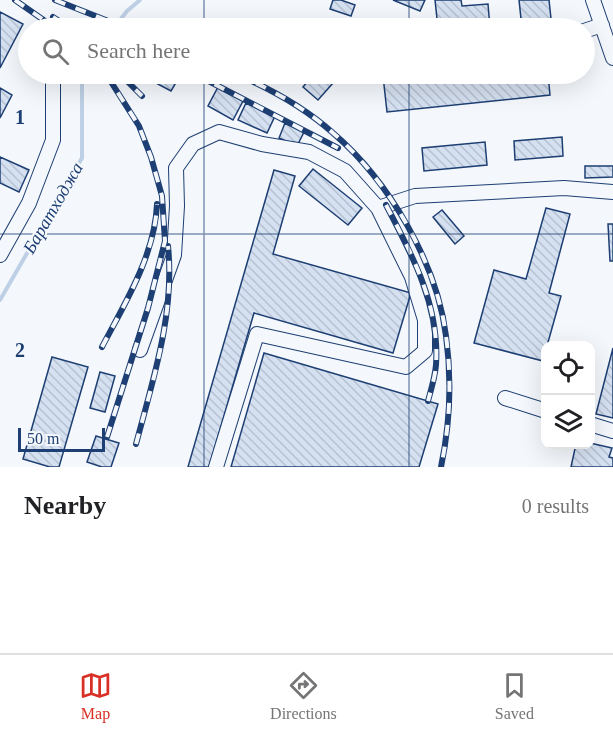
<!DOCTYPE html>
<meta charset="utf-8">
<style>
body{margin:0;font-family:Georgia,serif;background:#f2f2f2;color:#202124}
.controls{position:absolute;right:18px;bottom:18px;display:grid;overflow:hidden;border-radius:12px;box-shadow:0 6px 24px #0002}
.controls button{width:54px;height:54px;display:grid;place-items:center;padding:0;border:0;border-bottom:2px solid #e0e0e0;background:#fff;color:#202124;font:30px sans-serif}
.scale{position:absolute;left:18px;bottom:15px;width:87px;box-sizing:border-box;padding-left:6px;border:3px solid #1d3f73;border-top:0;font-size:16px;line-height:21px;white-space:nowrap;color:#1d3f73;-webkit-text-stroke:4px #f4f7fb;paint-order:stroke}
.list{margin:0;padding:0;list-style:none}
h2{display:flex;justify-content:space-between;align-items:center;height:78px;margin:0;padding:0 24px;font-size:26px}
h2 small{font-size:20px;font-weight:400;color:#757577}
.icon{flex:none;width:33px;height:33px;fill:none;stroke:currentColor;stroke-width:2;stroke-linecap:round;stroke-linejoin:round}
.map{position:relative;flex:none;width:613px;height:467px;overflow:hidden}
.search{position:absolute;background:#fff;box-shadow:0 6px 24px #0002;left:18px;right:18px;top:18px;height:66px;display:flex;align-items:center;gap:15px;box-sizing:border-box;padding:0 21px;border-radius:33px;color:#757577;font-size:22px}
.sheet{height:186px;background:#fff}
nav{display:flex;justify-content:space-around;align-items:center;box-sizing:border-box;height:84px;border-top:2px solid #e0e0e0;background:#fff;font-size:16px;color:#757577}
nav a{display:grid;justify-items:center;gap:3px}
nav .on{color:#d93025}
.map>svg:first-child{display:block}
</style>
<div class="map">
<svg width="613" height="467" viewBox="0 0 613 467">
<defs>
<pattern id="building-back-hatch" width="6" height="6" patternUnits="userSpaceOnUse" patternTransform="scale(1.5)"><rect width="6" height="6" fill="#d5e0f0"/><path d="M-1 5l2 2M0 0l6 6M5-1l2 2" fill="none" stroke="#b6c1d1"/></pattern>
</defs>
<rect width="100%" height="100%" fill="#f4f7fb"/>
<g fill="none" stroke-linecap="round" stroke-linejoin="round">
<path stroke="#bed0e5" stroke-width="4" d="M114,28l13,-17 13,-11
M0,300l82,-142v-84"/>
</g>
<path fill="url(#building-back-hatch)" stroke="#1d3f73" stroke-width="1.5" d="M333,0h8l14,5 -4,11 -21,-7z
M393,0h32l-5,11z
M435,0h26l1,6 26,-2 2,24h-52z
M519,0h30l3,28h-30z
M0,12l23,12 -23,44z
M139,74h42l-10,17z
M286,74h16l-8,9 -9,-8z
M314,74h9l10,9 -15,17 -15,-13z
M410,74h138l2,21 -163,17 -4,-36z
M218,87l25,14 -10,19 -25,-14z
M0,88l12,7 -12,23z
M246,103l29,13 -8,17 -29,-13z
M285,123l19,9 -7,14 -18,-8z
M562,137l1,19 -48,4 -1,-19z
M485,142l2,23 -63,6 -2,-23z
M0,157l29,13 -10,22 -19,-9z
M585,166h28v11l-28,1z
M313,169l49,39 -14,17 -49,-39z
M274,170l21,6 -22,78 138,39 -18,60 -139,-40 -45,154h-21z
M546,208l24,6 -21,79 12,3 -14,50h-1l-3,15 -69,-18 20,-73 32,9z
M442,210l22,26 -9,8 -22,-27z
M608,224h5v37h-3z
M613,348v70l-17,-4z
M264,353l174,51 -19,63h-188z
M52,357l36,10 -29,100h-9l-27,-8z
M100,372l15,4 -10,36 -15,-4z
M96,436l23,7 -8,24h-9l-15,-5z
M590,443l22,5 -3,9 4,1v9h-42l5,-23h14z"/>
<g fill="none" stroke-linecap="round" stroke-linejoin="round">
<g stroke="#1d3f73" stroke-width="16">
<path id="minor" d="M593,0l20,58
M274,27l3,1
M584,31l18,-6
M0,255l29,-52 24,-63v-66
M140,350l34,-95 3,-49 -1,-38 17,-24 26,-12 43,12 47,8 36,19 33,37 37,-12 149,-8 49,4
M505,398l41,13
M590,424l23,7
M216,467l41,-133 149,33 19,-16v-31l-13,-43 -34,-69"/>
</g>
<use href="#minor" stroke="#f4f7fb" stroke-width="14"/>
<g stroke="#1d3f73" stroke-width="6">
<path id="rail" d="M15,0l40,28
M55,0l71,28
M53,17l17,11
M106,74l33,52 12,31 11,39 3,45 -17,67 -41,129
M120,74l22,22
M195,74l143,74
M236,74c35,15 69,34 97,59 56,48 104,130 113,203 6,44 4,88 -5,131
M386,205c27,51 54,102 50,160 -1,12 -5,25 -8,36
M102,347c23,-44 53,-92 55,-143
M136,444c17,-64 39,-131 32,-198"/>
</g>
<use href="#rail" stroke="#f4f7fb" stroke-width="4" stroke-dasharray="11" stroke-linecap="butt"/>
</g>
<path fill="none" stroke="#1d3f73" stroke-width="1.5" stroke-opacity="0.55" d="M204,0v28M409,0v28M204,74v393M409,74v393M0,234h613"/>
<g text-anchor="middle" stroke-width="4.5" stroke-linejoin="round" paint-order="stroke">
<g font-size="18" font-style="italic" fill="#1d3f73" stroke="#f4f7fb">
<text transform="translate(53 208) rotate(-60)" y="6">Баратходжа</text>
</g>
</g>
<g font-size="20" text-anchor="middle" font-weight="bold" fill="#1d3f73" stroke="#f4f7fb" stroke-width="4.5" stroke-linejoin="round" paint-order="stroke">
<text x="20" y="124">1</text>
<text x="20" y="357">2</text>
</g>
</svg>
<div class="controls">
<button><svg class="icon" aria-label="locate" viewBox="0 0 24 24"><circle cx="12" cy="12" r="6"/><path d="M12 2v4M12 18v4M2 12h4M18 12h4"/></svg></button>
<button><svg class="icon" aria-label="layers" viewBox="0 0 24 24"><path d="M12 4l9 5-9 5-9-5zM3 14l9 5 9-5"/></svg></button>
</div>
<div class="scale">50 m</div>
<div class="search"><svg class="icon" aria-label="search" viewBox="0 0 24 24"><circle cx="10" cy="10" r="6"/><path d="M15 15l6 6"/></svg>Search here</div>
</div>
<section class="sheet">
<h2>Nearby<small>0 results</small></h2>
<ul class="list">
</ul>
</section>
<nav>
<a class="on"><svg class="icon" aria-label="map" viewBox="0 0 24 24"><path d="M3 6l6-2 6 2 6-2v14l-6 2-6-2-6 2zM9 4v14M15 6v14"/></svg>Map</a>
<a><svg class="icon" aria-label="directions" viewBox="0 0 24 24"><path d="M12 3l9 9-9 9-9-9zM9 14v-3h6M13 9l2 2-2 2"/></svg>Directions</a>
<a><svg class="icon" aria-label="saved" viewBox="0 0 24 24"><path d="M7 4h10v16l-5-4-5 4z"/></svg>Saved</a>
</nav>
